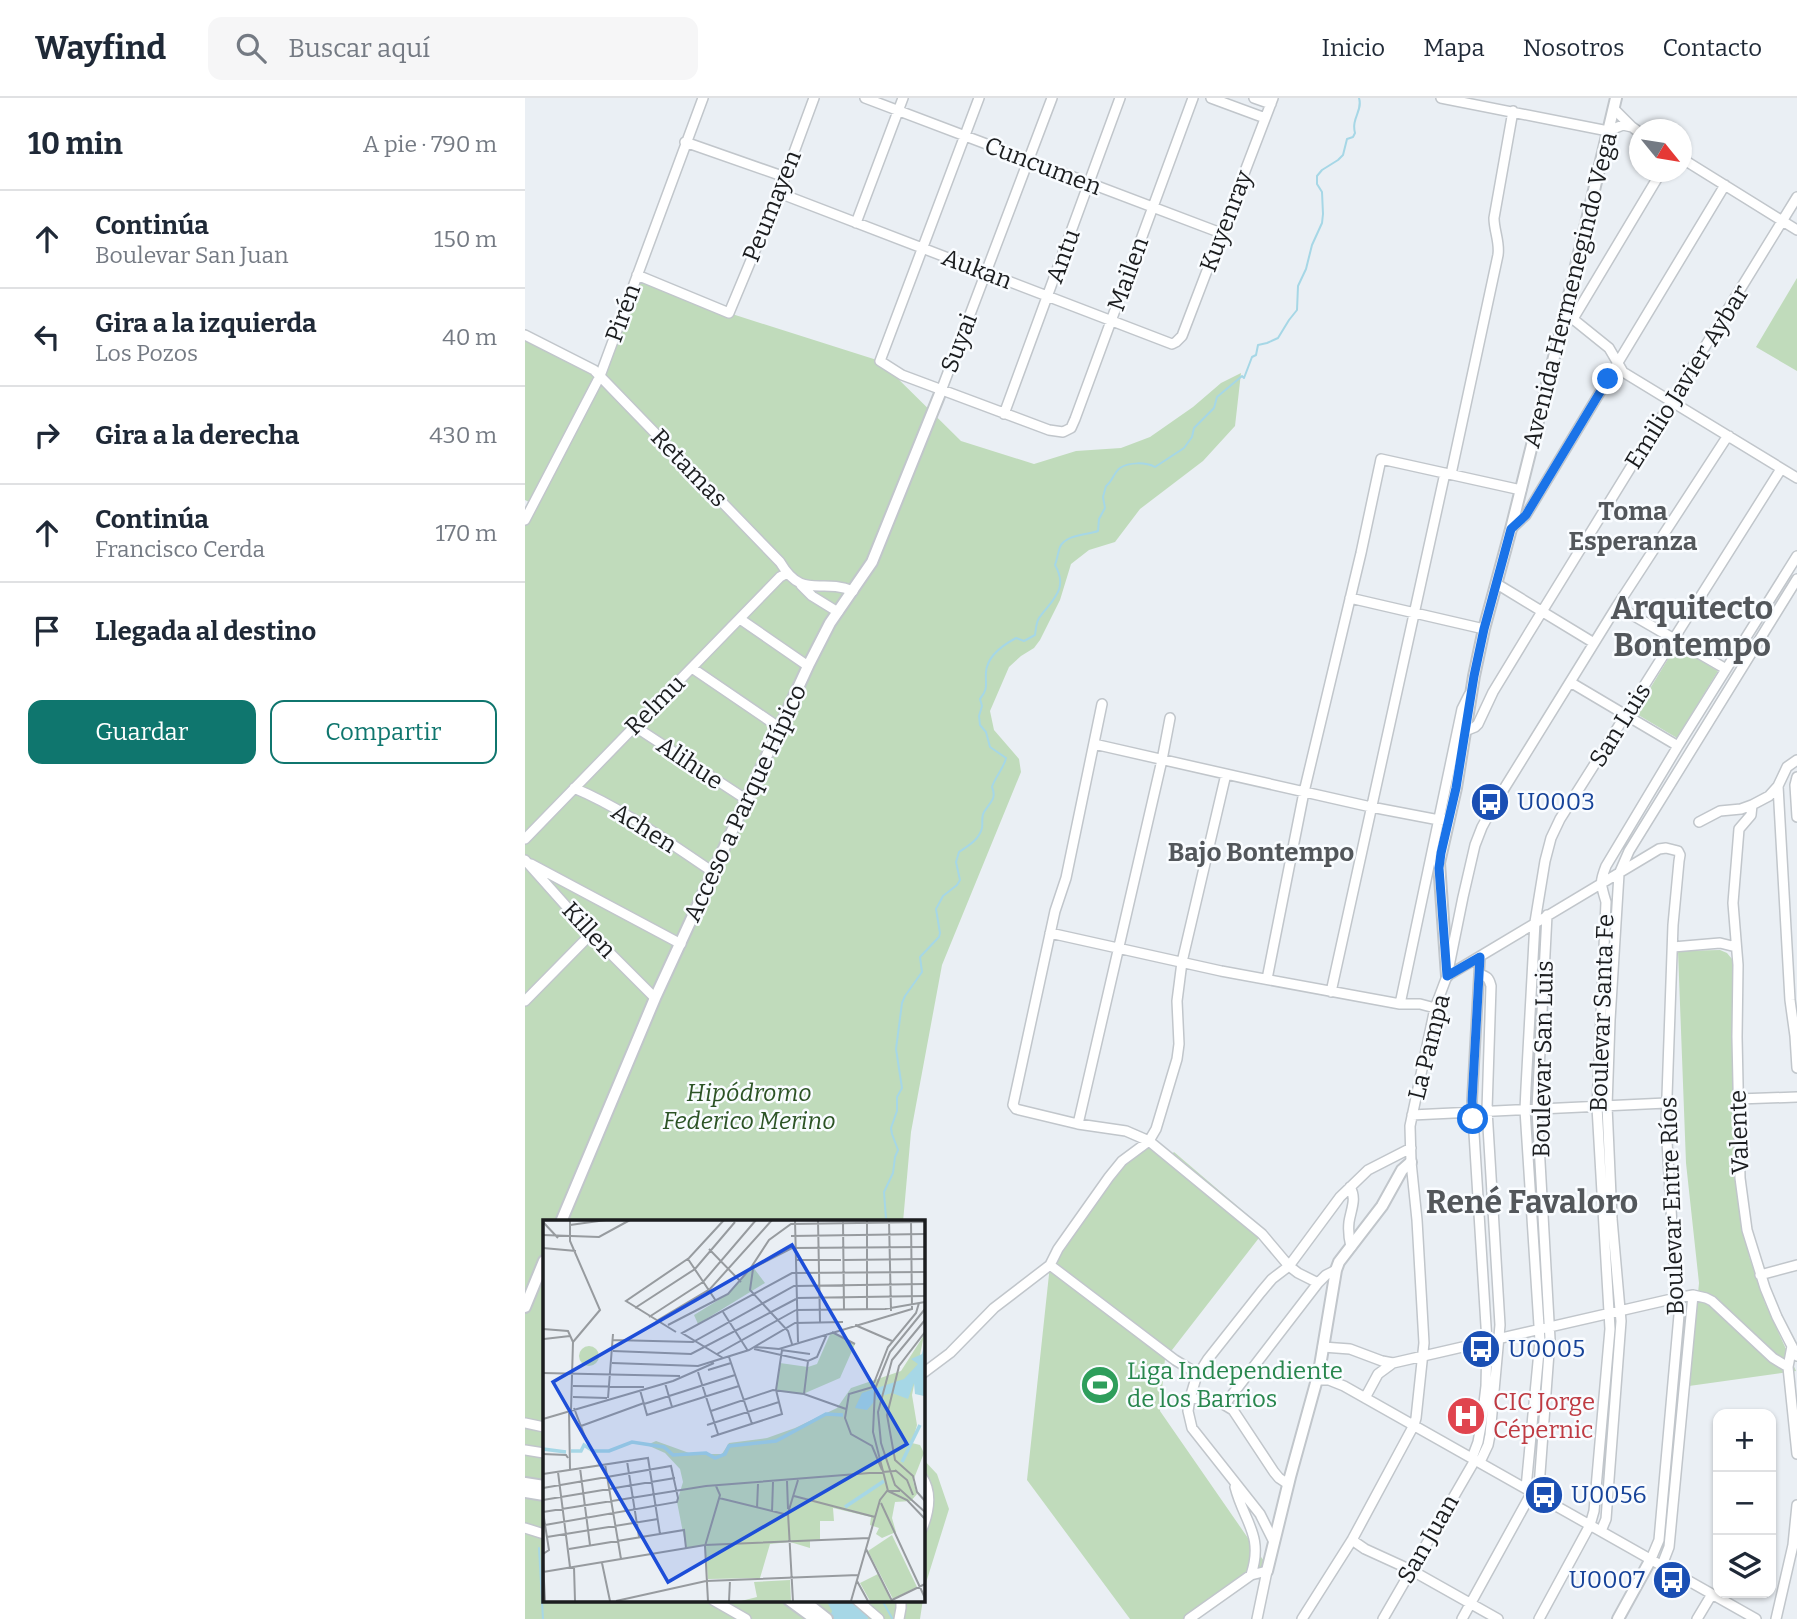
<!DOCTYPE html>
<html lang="es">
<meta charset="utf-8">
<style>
body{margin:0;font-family:Bitter,serif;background:#f6f6f7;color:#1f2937}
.controls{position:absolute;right:21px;bottom:21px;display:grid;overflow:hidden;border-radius:14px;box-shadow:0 2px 5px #0004}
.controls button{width:63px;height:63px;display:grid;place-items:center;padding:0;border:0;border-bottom:2px solid #e0e1e3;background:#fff;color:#1f2937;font:35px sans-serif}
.compass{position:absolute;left:1104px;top:21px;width:63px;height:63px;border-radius:50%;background:#fff;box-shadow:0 2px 5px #0004;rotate:120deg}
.stop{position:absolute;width:21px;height:21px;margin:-16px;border:5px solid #1a73e8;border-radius:50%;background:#fff}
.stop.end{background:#1a73e8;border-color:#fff;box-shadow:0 2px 7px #0008}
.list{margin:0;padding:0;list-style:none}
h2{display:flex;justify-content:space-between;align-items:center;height:91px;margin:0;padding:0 28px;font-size:30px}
h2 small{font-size:23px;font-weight:400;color:#747a83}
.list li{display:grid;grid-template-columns:46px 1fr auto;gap:21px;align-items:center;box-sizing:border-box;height:98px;padding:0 28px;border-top:2px solid #e0e1e3}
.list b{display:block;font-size:26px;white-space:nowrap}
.list p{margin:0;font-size:23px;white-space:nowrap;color:#747a83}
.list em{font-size:23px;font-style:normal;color:#747a83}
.actions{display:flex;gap:14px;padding:21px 28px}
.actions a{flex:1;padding:16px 0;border:2px solid #0f766e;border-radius:14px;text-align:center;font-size:24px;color:#0f766e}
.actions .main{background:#0f766e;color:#fff}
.icon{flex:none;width:38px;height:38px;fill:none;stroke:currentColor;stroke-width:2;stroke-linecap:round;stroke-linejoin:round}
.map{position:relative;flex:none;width:1272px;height:1521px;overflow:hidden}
header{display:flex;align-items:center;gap:42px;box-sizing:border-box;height:98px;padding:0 35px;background:#fff;border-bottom:2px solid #e0e1e3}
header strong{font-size:33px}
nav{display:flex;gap:38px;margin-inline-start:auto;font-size:24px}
.search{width:490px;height:63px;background:#f6f6f7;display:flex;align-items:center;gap:18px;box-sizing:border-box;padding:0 24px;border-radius:14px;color:#747a83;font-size:26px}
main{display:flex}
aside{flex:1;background:#fff}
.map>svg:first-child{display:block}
</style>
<header>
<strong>Wayfind</strong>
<div class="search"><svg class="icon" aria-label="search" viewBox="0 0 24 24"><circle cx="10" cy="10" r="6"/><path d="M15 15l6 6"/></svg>Buscar aquí</div>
<nav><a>Inicio</a><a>Mapa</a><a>Nosotros</a><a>Contacto</a></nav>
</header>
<main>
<aside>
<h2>10 min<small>A pie · 790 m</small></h2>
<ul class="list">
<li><svg class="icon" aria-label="ahead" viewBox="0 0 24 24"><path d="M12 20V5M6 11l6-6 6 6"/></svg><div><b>Continúa</b><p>Boulevar San Juan</p></div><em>150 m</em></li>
<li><svg class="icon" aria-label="left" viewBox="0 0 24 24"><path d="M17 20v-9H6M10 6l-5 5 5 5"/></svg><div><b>Gira a la izquierda</b><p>Los Pozos</p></div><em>40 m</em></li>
<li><svg class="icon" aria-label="right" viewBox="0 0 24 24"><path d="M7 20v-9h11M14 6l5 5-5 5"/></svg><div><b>Gira a la derecha</b></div><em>430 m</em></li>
<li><svg class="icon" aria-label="ahead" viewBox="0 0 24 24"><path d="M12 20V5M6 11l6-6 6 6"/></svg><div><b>Continúa</b><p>Francisco Cerda</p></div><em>170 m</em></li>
<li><svg class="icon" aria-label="arrive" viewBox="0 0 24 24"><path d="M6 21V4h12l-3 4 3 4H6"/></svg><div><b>Llegada al destino</b></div></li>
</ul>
<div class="actions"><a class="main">Guardar</a><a>Compartir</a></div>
</aside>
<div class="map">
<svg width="1272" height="1521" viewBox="0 0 1272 1521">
<rect width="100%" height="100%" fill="#eaeff4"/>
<path fill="#c0dbbb" d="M112,177l92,38 151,48 81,80 73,23 42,-13 45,-3 29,-11 43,-30 28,-24 20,-10 -6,53 -32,35 -63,48 -25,33 -26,8 -18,14 -11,36 -20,40 -6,8 -13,8 -12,11 -19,44 4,19 25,29 2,13 -79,193 -31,167 -8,90h-359v378h378v-142l15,16 12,35 -24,77 -5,33h-395v-1099l8,-16 -8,-4v-165l75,40z
M1272,180v93l-41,-24z
M1151,548l42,25 -41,67 -42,-25z
M1195,852l7,3 5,6 5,216 12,81 16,47 31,68 -107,15 10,-103 -13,-120 -8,-212z
M624,1043l20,16 5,-5 89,76 -3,4 2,2 -97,125 -5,52 108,156 -79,52h-59l-103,-139 23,-215 59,-88z"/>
<path fill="#a6d7e6" d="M301,1502h43l-2,9 1,10h-39l3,-8z"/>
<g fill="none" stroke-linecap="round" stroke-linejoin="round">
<path stroke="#a6d7e6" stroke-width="2" d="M360,1124l1,-3 -2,-27 9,-19 2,-16 3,-7 -6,-16 -1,-6 6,-17v-14l5,-9 -6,-39 6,-46 3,-7 17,-24 -2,-15 19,-20 1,-4 -4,-24 7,-13 14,-11 3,-5 -4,-18 3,-10c9,-6 20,-12 23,-24 1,-6 -1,-11 2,-16 6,-10 13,-13 8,-25 3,-10 12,-19 14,-29l-16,-11 -4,-15 -6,-7 -1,-9 3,-10 -2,-7c9,-11 5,-15 6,-27 1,-15 17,-27 30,-34l8,3 11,-6c1,-6 1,-12 4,-17 13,-18 30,-29 16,-53 2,-5 3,-13 5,-18 6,-13 28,-12 38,-16l1,-12 6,-11 -2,-11 3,-11c7,-5 8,-14 14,-18 9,-6 26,-6 35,-1l29,-19 8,-11 2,-9 20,-20 3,-11 25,-21 2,2 8,-21 4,-2 2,-10 9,-2 11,-5 11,-18 8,-10 1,-24 8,-17 6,-24 10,-22 1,-9 -1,-22 -5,-8v-8l5,-6 16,-10 5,-5 4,-16 6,-2 2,-4c-4,-15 8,-22 4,-35
M14,1450l4,71
M357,1502l10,18"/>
<g stroke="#c1c6cb" stroke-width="12">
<path id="minor" d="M340,0l356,135
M454,0l-99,263 22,14 147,55 14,2 8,-4 4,-9 118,-321
M686,0l54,20
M729,0l17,6
M916,0l167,33 15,-6 9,2
M1089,11l18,18 7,5
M160,44l100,35
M1156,60l116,72
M254,95l393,151 4,-2 6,-6 91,-238
M331,125l47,-125
M112,177l92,38 50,-120 35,-95
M1048,221l36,29 14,24 174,106
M1044,223l4,-2 88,-147
M0,237l69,35 186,192c23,39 40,15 73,29
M416,293l111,-293
M479,316l116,-316
M926,376l47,-219c2,-13 -4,-24 -4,-37l19,-107
M0,422l75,-144 103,-278
M986,431l15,-14 199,-330
M972,486l97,59
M276,487l11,11 26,16
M825,500l134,31
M1092,508l109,63
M215,521l68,47
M167,570l88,60
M1045,584l108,64
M577,606l-36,174 -11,33 -42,194 3,4 62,15 48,7 23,10 113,93 27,32 9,7 20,10
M109,628l113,74
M940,633l10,-4 3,-3 15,-32 34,-56 270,-439
M569,646l277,63 68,13 9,-1
M1272,679l-2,8 2,32
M1253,688l12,214 5,36 2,32
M49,690c50,21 94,54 139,84
M1227,707l-1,10 -12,14 -6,74 5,62 -1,72 3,141 7,52 18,58 12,29 20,39
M1174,724l21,-11 21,-2 11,-4 17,-9 9,-10 9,-19 10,-7
M0,741l255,-262 7,-4
M0,762l66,74 64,64
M6,766l150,80
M525,835l171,38 179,33h20l15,4
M1148,849l47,-4 16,4
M954,876c8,2 10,4 12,12l-4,124 13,215 -10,110 -2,10 -8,17
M922,878l212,-127 7,-1 12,3 2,4 -1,6 -6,64 -7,200 8,134 5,56 -20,225 -8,19
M742,881l37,-187 57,-239 20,-94 140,31
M806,894l114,-519
M0,903l66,-67
M875,906l62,-295 7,-14
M1213,1001l59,-2
M887,1017l254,-12
M553,1026l84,-364 8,-42
M825,1089c7,12 1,22 -1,35 -1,9 0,17 2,25
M525,1167l125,95 23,14
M1235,1177l37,-10
M1267,1248l-4,21 9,87
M798,1249l27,2 32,12 11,2 283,-65 17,-3 13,3 6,3 61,57 15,9
M397,1276l28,-21 44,-45 56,-43 8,-16 51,-72 13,-16 27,-20 7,-12 21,-70 2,-15 -2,-43 5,-39 44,-188
M792,1282h12l15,6 412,233
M665,1300l28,3 15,9 41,62 5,6 9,6
M840,1300l13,-24 15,-11
M700,1306l93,-121 8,-8 10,-5
M0,1325l19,4
M0,1352l19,3
M947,1360l6,-16 4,-22 4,-34 1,-44 -15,-241 8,-144
M397,1379c11,16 7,35 0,52
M710,1389c9,35 29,48 16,88
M1001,1390l14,-147 -15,-231 1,-22 9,-166 10,-61 6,-23 9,-19 221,-350
M1012,1397l2,-8 11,-148 -13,-230 10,-194
M0,1430l19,6
M1076,1433l5,-12 15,-198 -9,-102 -5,-113 3,-86 9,-146 10,-23 168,-272
M827,1442l13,9 46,21 87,49
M749,1444l-14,-28 -68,-86 -4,-17 2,-13 6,-20 12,-19 53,-67 11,-13 17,-13 51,-69 28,-27 43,-22
M1137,1467l7,-18 24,-252
M188,1502l33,19
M332,1502l22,19
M374,1521l2,-11v-8
M664,1521l62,-44 16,-4 -10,48
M777,1521l50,-79 62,-115 2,-7 8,-75 -7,-123 -6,-58 -1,-36 25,-118 12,-32 16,-79 12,-52 7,-18 12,-22 123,-199 108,-166 4,-4
M858,1521l92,-159
M937,1521l70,-127
M1014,1521l51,-94 4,-14 16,-182 -13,-222 9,-205c-5,-18 -7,-18 0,-36l72,-120 119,-190
M1172,1521l15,-25
M1251,1521l17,-74 4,-40"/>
</g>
<g stroke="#c1c6cb" stroke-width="14">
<path id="tertiary" d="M922,878l-8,-113 17,-75 18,-112 10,-47 27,-100 48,-192 57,-239
M36,1124l94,-224 154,-334 21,-41 42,-61 69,-171
M0,1209l19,-46
M0,1385l19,3
M0,1394l19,3
M742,1473l23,-94 29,-105 17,-102 3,-8 43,-56 20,-36 9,-8
M264,1502l26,19
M278,1502l24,19
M1093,1521l33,-60"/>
</g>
<use href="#minor" stroke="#fff" stroke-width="9"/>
<use href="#tertiary" stroke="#fff" stroke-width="10"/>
</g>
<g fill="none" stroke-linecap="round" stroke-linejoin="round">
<path stroke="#1a73e8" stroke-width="9" d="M948,1021l-1,-18 8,-144 -33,19 -8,-108 2,-15 15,-65 18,-112 10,-47 27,-100 15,-14 82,-136"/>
</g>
<defs>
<g id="bus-disc" transform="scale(2.0125)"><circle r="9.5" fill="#1a4fb4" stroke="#f9fcff"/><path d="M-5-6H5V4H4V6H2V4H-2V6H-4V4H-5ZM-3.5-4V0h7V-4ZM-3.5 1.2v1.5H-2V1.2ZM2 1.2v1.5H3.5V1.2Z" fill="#fff"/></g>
<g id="stadium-disc" transform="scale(2.0125)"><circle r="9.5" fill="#2e9e5b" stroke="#f9fcff"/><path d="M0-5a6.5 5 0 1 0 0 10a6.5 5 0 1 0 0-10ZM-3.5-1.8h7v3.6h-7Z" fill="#fff"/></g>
<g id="hospital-disc" transform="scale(2.0125)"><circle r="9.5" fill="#e0444e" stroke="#f9fcff"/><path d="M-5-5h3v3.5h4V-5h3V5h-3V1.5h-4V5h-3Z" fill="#fff"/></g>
</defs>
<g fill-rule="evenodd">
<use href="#bus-disc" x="965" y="704"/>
<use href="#bus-disc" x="956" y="1251"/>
<use href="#stadium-disc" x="575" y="1287"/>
<use href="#hospital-disc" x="941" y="1318"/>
<use href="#bus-disc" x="1019" y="1397"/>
<use href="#bus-disc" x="1147" y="1482"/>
</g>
<g text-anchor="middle" stroke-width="5" stroke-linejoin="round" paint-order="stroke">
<g font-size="24" fill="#1b1d1f" stroke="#f9fcff">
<text transform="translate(518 68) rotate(21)" y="8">Cuncumen</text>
<text transform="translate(247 108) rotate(-68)" y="8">Peumayen</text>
<text transform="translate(701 123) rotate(-69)" y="8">Kuyenray</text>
<text transform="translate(538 158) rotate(-70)" y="8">Antu</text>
<text transform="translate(452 171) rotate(21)" y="8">Aukan</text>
<text transform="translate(603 176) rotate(-70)" y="8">Mailen</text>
<text transform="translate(1045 192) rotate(-76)" y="8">Avenida Hermenegindo Vega</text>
<text transform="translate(98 215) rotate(-70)" y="8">Pirén</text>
<text transform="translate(434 245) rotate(-69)" y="8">Suyai</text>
<text transform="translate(1162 279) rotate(-58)" y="8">Emilio Javier Aybar</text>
<text transform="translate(164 370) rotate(46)" y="8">Retamas</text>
<text transform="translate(130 607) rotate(-45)" y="8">Relmu</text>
<text transform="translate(1095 627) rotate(-58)" y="8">San Luis</text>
<text transform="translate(165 665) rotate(34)" y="8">Alihue</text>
<text transform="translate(220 705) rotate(-65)" y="8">Acceso a Parque Hípico</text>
<text transform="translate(119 730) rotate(32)" y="8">Achen</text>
<text transform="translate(64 832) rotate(47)" y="8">Killen</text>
<text transform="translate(1077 915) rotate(-88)" y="8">Boulevar Santa Fe</text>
<text transform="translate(904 949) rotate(-76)" y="8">La Pampa</text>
<text transform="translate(1018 961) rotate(-89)" y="8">Boulevar San Luis</text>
<text transform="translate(1214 1034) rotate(-92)" y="8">Valente</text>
<text transform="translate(1147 1108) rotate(-92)" y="8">Boulevar Entre Ríos</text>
<text transform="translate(903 1441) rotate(-60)" y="8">San Juan</text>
</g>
<g font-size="24" fill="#164399" stroke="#f9fcff" text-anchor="start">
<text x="992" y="712">U0003</text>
<text x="983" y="1259">U0005</text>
<text x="1046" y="1405">U0056</text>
<text x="1120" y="1490" text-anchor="end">U0007</text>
</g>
<g font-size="24" font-style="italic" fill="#2c5325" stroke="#f9fcff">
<text x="224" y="1003">Hipódromo<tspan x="224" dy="28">Federico Merino</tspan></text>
</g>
<g font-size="24" fill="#27864d" stroke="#f9fcff" text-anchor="start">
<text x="602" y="1281">Liga Independiente<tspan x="602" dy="28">de los Barrios</tspan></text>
</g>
<g font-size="24" fill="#be3a42" stroke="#f9fcff" text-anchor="start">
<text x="968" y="1312">CIC Jorge<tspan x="968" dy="28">Cépernic</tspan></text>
</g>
<g font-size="26" font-weight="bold" fill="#53575b" stroke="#f9fcff">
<text x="1108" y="422">Toma<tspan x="1108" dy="30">Esperanza</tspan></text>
<text x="736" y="763">Bajo Bontempo</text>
</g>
<g font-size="32" font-weight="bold" fill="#53575b" stroke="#f9fcff">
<text x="1167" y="521">Arquitecto<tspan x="1167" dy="37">Bontempo</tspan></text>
<text x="1007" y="1115">René Favaloro</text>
</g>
</g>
<g transform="translate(18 1122)">
<rect width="382" height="382" fill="#eaeff4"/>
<path d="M210,47l12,16 -67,41 -4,-9 34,-21zM288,112l24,12 -15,34 -37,16 -27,-4 4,-27 28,4 9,-3zM381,115l-12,60 5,30 -5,18 8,2 4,8 -11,28 4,13 -6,7 -16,1 -3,16 4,14 -14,6 -6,-4 3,-6 -9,-3 1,-8 -38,-9 1,13h-14v19h-10v8l-20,-6 -20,2 -10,34 -52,1 -3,-34 -19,3 -9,-46 6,-20 -3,-13 -15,-16 -18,-8 9,-4 36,13h30l7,-11 38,-5 28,-10 42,-20 14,-20 50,-17zM36 136a10 10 0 1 1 20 0a10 10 0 1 1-20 0ZM349,315l25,52 -24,12 -25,-48zM335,354l13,27h-21l-10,-18zM247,360l1,21h-50l16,-4 -3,-15z" fill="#c0dbbb"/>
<path d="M381,125v51l-9,-2 -1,-11 -6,16 -16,-6 -14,4 -11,13 -12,-2 7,-15 42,-14 14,-15 -7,-5 11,-5z" fill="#a6d7e6"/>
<path fill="none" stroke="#a6d7e6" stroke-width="3.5" d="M0,229l23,3M28,231h10l3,-6 9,6h16l23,-9 32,5 9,8 33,-2 9,5 10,-4 4,-8 47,-5 50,-27 17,1M359,242l18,-37M302,287l39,-26"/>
<path fill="none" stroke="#979b9f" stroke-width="2" d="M27,0v21l30,69 -27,32M252,0l3,122M275,0l2,102M324,0v90M346,0l2,91M0,2l15,16M300,2l1,88M27,5l36,-5M0,15l56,2 31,-17M248,16l134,-2M0,28l33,3M166,29l32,33M145,39l28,42M253,40h45M301,40l81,-1M207,49l19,-29 22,-16 134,-2M210,49l-3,21 38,41 4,13M253,78l129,-2M92,88l60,-39 40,-47M253,90l89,-1 40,-7M180,92l25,39M106,97l54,-35 53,-62M115,100l52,-31 62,-69M382,100l-33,40 -14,52 3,31 14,42 30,27M125,105l60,-31 21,-24 43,-22 133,-1M312,105l37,16M0,109l25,2 5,11 -2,68M133,112l-50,-31 63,-43 35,-38M289,112l23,12M382,112l-26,34 -12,49 8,45 18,16 4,16 8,9M1,119l26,-3M70,120l80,2 101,-56 131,-2M212,127l24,2 133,-40 -1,-89M211,129l54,12 9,-4 10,-23M238,130l29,4M70,131l78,3 105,-55M174,134l79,-44M186,137l23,67M180,138l-41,-25 110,-60 133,-1M69,143l86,3 51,-16 46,-27 48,-1M165,150l23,-7M155,152l20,62M0,153l137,3M122,163l7,24M331,163l14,-36 28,-34 3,-10M30,166l71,1M333,166l-27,8 -4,24 6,16 21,12 10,24M97,170l7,25 92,-29M261,174l4,-33M30,177l34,1M65,178l5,-64M101,184l91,-29M31,188l13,34M26,191l1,59M168,191l62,-21 31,4 42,15M0,199l130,-38 41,-18M164,205l72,-23M38,206l63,-23M168,217l71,-23 -6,-24 6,-40M0,234l23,1 2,3M84,241l12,76M62,244l16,95M37,248l10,77M352,250l12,10 6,15M15,252l12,95M0,254l105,-16 12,76M244,261l1,28M0,268l128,-22 7,32 -1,4 -132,23M345,271l-15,-59 2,-43 15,-37 35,-43M345,271l19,9 18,19M251,276l81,21M176,278l69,17M0,280l132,-22M338,283l44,95M214,288l1,-24M0,292l163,-26 189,-15M229,292l1,-30M4,317l111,-18M26,329l115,-19 2,18M323,329l26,52M0,334l6,-4 -6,-38M0,342l2,39M59,343l8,38M31,347l1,34M0,352l162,-27 164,-7M314,361l11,20M349,380l33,-16M73,381l90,-20 152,-6M165,381l-3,-55 15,-51 -4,-9M186,381l1,-21M250,381l-5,-88 10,-33M308,381l29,-101 7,-9h13"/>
<path fill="#1d4ed8" fill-opacity="0.15" stroke="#1d4ed8" stroke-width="3.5" d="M249,25l115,199 -239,138 -115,-200z"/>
<rect width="382" height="382" fill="none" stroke="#1b1d1f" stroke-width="3.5"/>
</g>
</svg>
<div class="controls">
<button>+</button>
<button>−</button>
<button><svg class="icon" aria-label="layers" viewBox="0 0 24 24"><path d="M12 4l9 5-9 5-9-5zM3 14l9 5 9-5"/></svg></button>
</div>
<svg class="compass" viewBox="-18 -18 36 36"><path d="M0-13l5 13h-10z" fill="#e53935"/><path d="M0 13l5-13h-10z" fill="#747a83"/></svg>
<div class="stop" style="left:948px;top:1021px"></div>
<div class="stop end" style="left:1083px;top:281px"></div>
</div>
</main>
